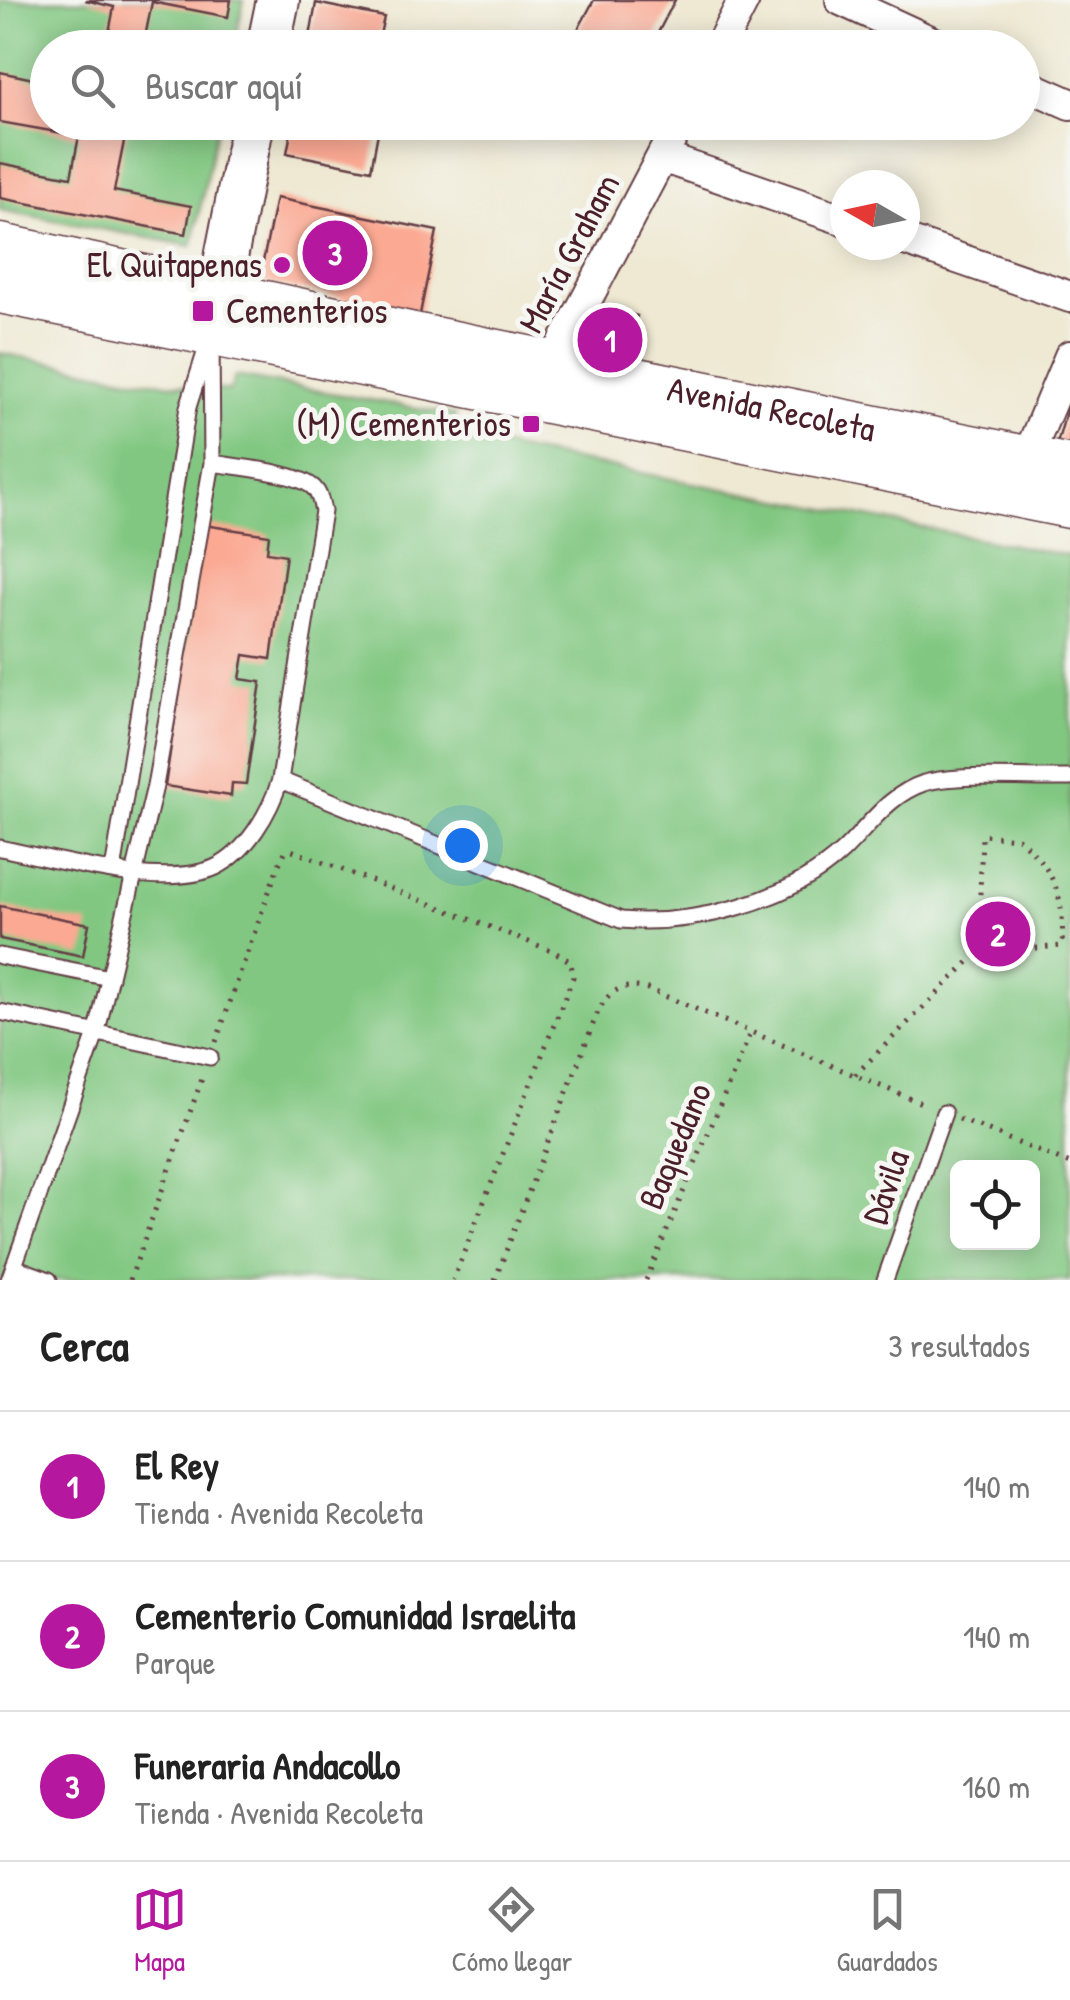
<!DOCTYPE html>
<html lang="es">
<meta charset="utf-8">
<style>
body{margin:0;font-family:"Patrick Hand",sans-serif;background:#f2f2f2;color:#222}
.controls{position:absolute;right:30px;bottom:30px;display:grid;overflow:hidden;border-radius:15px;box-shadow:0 5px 25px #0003}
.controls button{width:90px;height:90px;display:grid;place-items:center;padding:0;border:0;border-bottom:2px solid #e0e0e0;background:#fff;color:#222;font:50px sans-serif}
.compass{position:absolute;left:830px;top:170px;width:90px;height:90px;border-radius:50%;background:#fff;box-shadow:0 5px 25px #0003;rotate:279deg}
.you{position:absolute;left:462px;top:845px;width:35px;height:35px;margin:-25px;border:8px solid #fff;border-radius:50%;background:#1a73e8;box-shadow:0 0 0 15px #1a73e833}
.badge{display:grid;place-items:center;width:65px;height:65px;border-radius:50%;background:#b5179e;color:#fff;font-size:32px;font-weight:700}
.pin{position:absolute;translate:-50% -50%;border:5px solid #fff;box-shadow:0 2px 10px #0006}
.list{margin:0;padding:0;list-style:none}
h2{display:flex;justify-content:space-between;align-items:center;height:130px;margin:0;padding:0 40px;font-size:42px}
h2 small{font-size:32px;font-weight:400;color:#767676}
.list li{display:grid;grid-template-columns:65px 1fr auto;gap:30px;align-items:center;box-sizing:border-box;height:150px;padding:0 40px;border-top:2px solid #e0e0e0}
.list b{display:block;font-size:38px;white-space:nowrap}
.list p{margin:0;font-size:32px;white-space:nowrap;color:#767676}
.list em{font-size:32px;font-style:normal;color:#767676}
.icon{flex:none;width:55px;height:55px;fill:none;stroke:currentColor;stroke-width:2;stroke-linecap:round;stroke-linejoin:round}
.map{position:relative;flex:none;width:1070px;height:1280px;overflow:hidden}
.search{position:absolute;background:#fff;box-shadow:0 5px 25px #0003;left:30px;right:30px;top:30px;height:110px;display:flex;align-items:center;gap:25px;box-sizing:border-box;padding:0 35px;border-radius:55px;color:#767676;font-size:38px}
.sheet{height:580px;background:#fff}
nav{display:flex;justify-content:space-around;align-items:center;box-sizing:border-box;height:140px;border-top:2px solid #e0e0e0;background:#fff;font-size:28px;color:#767676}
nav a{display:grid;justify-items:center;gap:5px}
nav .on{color:#b5179e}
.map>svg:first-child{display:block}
</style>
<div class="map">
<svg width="1070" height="1280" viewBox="0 0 1070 1280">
<rect width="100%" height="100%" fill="#f6f6f2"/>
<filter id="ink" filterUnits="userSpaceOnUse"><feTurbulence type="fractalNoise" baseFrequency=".01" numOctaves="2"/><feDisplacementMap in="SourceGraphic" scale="20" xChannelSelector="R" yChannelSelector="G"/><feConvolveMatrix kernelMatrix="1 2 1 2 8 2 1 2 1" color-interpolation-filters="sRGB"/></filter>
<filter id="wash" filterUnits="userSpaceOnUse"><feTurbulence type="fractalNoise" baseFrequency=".0048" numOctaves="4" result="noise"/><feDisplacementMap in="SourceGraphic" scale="40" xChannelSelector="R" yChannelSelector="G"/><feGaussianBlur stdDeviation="2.25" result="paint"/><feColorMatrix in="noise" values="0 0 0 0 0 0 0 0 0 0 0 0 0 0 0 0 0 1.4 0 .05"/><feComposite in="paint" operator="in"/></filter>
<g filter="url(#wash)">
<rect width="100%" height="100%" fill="#efe9d3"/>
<path fill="#81c781" stroke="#667356" stroke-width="2.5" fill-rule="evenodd" d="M0,0h244l-10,47 -186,1v74l170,1 -26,123 -192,-36z
M0,353l135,26 95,12 5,-15 220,39 -5,21 620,120v724h-1070zM958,1168h74v74h-74z"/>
<g id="blocks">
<path fill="#fba993" d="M85,0h146l-3,17 -76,-15 -9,46h-37l8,-41z
M594,0h81l-25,48h-82z
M316,3l68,14 -7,31h-69z
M0,72l48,10v40h80l-14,69 77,15 -5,28 -186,-36v-35l71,14 8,-41 -79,-14z
M293,122h87l-9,48 -84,-17z
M276,198l161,33 -17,83 -161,-33z
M603,307l34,9 -10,40 -36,-8 -4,-16z
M1069,402h1v51l-13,-9z
M204,525l65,10 -2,17 19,3 -15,104 -27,-4 -4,24 21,3 -15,102 -14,-1 -1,13 -66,-10z
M0,906l89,18 -6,32 -83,-17z"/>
</g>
</g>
<g filter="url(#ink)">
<use href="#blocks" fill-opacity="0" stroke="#633d44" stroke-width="2.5"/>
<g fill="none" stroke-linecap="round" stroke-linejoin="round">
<g stroke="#633d44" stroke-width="19">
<path id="lane" d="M212,463c23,4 86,9 102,25 6,6 7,15 9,23l-43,269 341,140c72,6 168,-18 222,-69 26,-25 45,-56 81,-68 34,-10 108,-4 146,-5
M0,848c55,11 164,43 216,19 31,-15 54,-55 64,-87
M113,871l75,-464 18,-57
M0,956l110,22
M0,1012l210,45
M14,1267l35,13
M9,1280l88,-249 58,-245 57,-323 -1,-127
M885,1280l59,-167"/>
</g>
<g stroke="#633d44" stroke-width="34">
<path id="street" d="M841,0l104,48
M719,48l25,-48
M1022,83l48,21
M662,157l183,63
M905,240l165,57
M552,365l128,-243
M1026,461l44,-105"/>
</g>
<g stroke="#633d44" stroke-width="46">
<path id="secondary" d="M268,48l10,-48
M212,328l41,-206"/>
</g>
<g stroke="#633d44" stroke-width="51">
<g id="primary">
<path id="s1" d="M0,248l418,90 652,131"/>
<path d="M0,289l1070,215"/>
</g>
</g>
<path stroke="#633d44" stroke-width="5" stroke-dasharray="2.5 8" stroke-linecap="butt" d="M216,1042l62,-176 7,-14 6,-2 264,102 16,10 2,15 -120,303
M855,1075l123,-122 84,-7c3,-49 -7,-76 -44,-108l-36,-3 -4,118
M959,1119l111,45
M130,1280l73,-204
M495,1280l100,-261c11,-27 24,-37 53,-30l278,116
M646,1280l105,-248"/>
<use href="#lane" stroke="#fff" stroke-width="15"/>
<use href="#street" stroke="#fff" stroke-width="30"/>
<use href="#secondary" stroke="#fff" stroke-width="42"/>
<use href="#primary" stroke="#fff" stroke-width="48"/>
</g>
</g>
<g fill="#b5179e" stroke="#f6f6f2" stroke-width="4">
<circle cx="282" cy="265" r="10"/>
<rect x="191" y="299" width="24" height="24" rx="5"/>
<rect x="521" y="414" width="20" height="20" rx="5"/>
</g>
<g text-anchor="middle" stroke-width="10" stroke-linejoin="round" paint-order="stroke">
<g font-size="35" fill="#4a1f2b" stroke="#f6f6f2">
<text transform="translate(569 253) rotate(-62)" y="12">María Graham</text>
<text dy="12" stroke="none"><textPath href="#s1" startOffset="788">Avenida Recoleta</textPath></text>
<text transform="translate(675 1146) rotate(-67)" y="12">Baquedano</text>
<text transform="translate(886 1187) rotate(-71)" y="12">Dávila</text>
</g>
<g font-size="35" fill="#4a1f2b" stroke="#f6f6f2" text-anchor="end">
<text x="262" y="277">El Quitapenas</text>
<text x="226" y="323" text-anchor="start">Cementerios</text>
<text x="511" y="436">(M) Cementerios</text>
</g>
</g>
</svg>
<div class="controls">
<button><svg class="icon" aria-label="locate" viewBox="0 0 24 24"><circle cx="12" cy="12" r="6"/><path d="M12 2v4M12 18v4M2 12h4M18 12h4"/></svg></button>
</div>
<svg class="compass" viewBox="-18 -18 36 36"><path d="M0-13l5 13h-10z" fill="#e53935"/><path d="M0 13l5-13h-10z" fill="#767676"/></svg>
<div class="you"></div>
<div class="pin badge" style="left:610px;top:340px">1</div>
<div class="pin badge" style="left:998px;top:934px">2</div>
<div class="pin badge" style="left:335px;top:253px">3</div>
<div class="search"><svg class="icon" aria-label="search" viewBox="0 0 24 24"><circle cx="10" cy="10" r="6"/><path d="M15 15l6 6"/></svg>Buscar aquí</div>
</div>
<section class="sheet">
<h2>Cerca<small>3 resultados</small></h2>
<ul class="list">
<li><span class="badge">1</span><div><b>El Rey</b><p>Tienda · Avenida Recoleta</p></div><em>140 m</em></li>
<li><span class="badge">2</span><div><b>Cementerio Comunidad Israelita</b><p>Parque</p></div><em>140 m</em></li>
<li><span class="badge">3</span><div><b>Funeraria Andacollo</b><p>Tienda · Avenida Recoleta</p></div><em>160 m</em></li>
</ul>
</section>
<nav>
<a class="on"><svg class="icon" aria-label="map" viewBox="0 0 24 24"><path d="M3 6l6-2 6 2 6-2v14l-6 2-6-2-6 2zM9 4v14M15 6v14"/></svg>Mapa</a>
<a><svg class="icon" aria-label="directions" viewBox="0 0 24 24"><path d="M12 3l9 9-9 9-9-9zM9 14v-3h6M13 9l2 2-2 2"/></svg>Cómo llegar</a>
<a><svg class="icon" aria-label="saved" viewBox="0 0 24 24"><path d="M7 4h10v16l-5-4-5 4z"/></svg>Guardados</a>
</nav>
